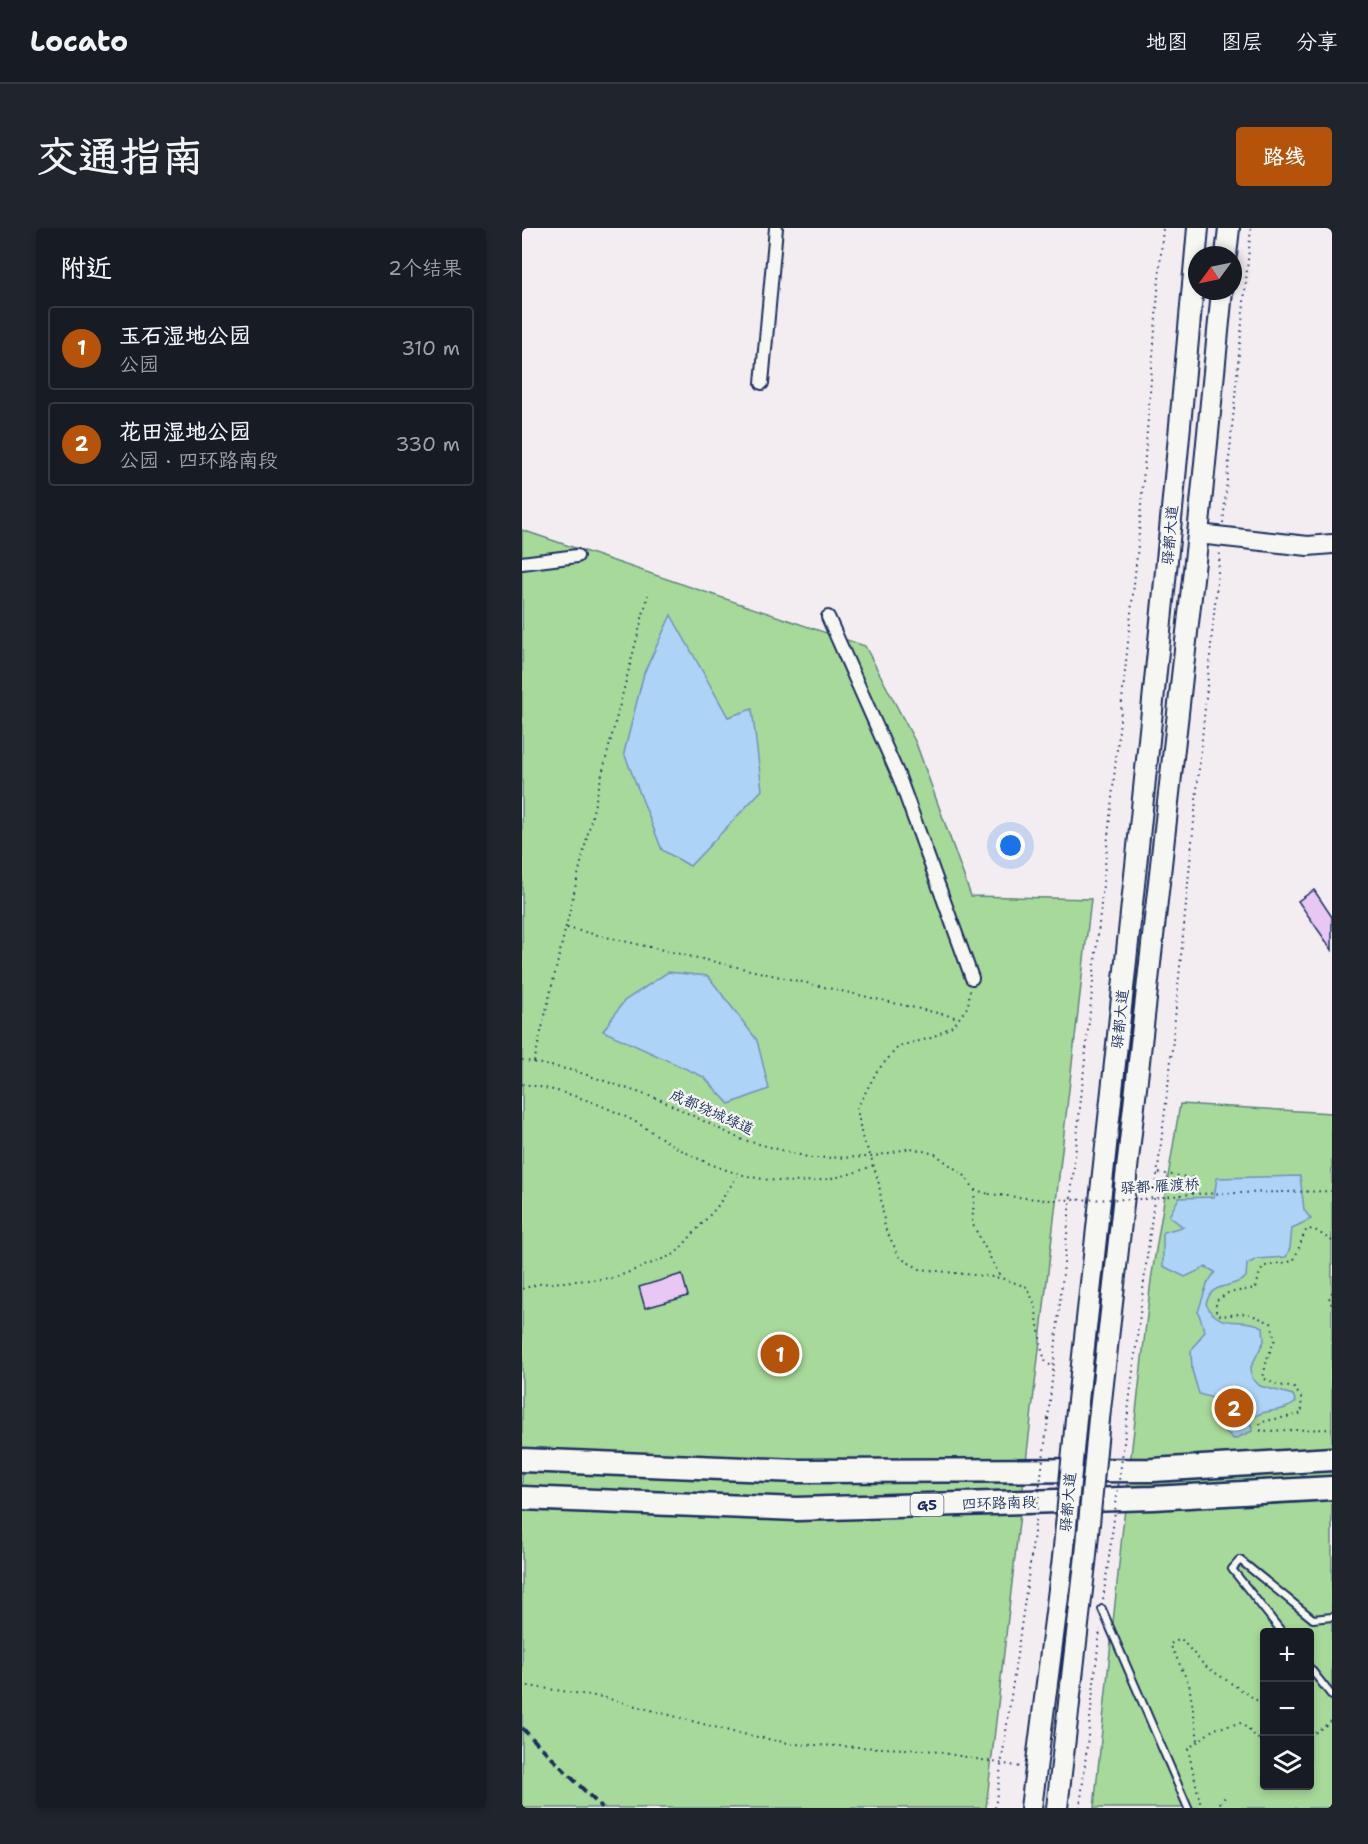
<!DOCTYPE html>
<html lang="zh">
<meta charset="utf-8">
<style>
body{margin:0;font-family:"Shantell Sans","LXGW WenKai TC",sans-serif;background:#20242c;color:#f1f3f6}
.controls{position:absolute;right:18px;bottom:18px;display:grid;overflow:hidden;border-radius:6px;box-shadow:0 3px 9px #0003}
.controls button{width:54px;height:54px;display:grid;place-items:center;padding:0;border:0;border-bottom:2px solid #363941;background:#171b24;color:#f1f3f6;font:30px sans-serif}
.compass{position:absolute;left:666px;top:18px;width:54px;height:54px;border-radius:50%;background:#171b24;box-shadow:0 3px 9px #0003;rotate:237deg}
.you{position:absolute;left:489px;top:618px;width:21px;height:21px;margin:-15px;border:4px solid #fff;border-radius:50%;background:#1a73e8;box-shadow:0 0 0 9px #1a73e833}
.badge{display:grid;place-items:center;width:39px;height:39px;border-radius:50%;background:#b45309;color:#fff;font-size:20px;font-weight:700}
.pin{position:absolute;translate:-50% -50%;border:3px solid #fff;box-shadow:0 2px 6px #0006}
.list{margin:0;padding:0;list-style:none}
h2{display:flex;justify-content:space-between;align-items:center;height:78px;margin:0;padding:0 24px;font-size:26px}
h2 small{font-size:20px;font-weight:400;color:#9ea1a6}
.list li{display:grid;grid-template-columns:39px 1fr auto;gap:18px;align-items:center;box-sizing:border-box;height:84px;margin:0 12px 12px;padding:0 12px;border:2px solid #363941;border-radius:6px}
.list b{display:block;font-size:22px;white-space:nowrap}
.list p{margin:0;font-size:20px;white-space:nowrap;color:#9ea1a6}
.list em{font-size:20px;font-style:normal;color:#9ea1a6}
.icon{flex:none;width:33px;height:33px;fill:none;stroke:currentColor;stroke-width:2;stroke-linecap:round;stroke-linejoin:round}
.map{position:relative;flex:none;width:810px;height:1580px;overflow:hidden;border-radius:6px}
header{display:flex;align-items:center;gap:36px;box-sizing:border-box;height:84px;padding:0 30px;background:#171b24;border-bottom:2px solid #363941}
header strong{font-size:28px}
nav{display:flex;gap:33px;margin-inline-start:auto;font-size:21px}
.intro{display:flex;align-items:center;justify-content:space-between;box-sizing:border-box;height:144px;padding:0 36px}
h1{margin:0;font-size:42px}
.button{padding:15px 27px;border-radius:6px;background:#b45309;color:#fff;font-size:21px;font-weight:700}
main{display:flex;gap:36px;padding:0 36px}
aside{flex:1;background:#171b24;border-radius:6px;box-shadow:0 3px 9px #0003}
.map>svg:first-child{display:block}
</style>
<header>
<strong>Locato</strong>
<nav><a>地图</a><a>图层</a><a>分享</a></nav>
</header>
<div class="intro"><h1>交通指南</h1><a class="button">路线</a></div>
<main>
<aside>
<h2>附近<small>2个结果</small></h2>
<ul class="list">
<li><span class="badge">1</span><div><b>玉石湿地公园</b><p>公园</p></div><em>310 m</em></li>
<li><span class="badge">2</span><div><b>花田湿地公园</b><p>公园 · 四环路南段</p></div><em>330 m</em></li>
</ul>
</aside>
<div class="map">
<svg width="810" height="1580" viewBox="0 0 810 1580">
<rect width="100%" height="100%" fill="#f3edf2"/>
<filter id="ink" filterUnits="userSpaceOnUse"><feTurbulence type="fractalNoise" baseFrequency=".0167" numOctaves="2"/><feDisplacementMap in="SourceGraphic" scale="12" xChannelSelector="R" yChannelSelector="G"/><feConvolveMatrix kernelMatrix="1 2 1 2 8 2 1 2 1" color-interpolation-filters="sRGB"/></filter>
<g filter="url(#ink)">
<path fill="#a7d99a" stroke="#61847c" stroke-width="1.5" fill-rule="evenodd" d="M0,302l343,116 51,97 55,153 120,3 -105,909h-464z
M658,876l152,9v695h-238l28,-273 29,-255zM742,1404h46v154h-46z"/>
<path fill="#add3f6" stroke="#7391b9" stroke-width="1.5" d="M149,387l57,102 24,-8 10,81 -72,76 -28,-16 -38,-97 20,-80z
M146,744l40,4 49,64 12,49 -40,15 -25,-27 -101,-46 21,-30z
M778,948l4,34 7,9 -19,9 -2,20 -4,9 -29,2 -10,5 -1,13c-14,13 -34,3 -40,27 14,28 35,11 57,23l1,14 -13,26 1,11 8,8 33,9 3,7c-13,12 -32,5 -46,18l2,11 -18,8 -14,-13 3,-8 10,-9 -14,-9 -20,-6 -7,-24 -1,-19 14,-20 -7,-19 9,-28 8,-12 -9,-5 -21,10 -22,-11v-34l20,-5 -14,-11 10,-18 35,-1 3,-19z"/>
<path fill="#e8c7f4" stroke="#1b2f5e" stroke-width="1.5" d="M792,662l18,27v33l-34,-49z
M160,1046l6,22 -43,12 -6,-21z"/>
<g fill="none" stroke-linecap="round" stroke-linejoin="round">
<g stroke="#1b2f5e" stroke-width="10">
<path id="lane" d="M580,1381l86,199
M760,1404l-50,-63 8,-9 73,59 19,-2
M788,1440l22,28"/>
</g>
<g stroke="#1b2f5e" stroke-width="16">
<path id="street" d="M240,155l14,-155
M0,335l55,-7
M306,389l71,160 73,201"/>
</g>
<g stroke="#1b2f5e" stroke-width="22">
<path id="secondary" d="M676,306l110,12 24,-2"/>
</g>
<g stroke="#1b2f5e" stroke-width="24">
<path id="primary" d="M704,27l3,-27
M554,1191c44,-397 87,-793 122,-1191
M577,1191l99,-885 24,-243
M509,1580l32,-250
M535,1580l29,-253"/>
</g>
<g stroke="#1b2f5e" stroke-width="27">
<path id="highway" d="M0,1232l275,11 356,-1 179,-11
M0,1270l275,11 356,-11 179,-10"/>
</g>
<path stroke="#1b2f5e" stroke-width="2" stroke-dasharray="1.5 4.5" stroke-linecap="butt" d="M701,295l28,-295
M45,700l392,90
M448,762l-2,16 -14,19 -23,13 -32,8 -22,25 -20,37 5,29 9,20 8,27 6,44 15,30 20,11 81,9 26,9 8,18 7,46 4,12 6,3
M0,832l53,11 86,29 79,39 71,19 60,-1 40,-9 24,6 30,22 10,14 14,4
M12,834l67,-284 47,-183
M0,856c37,5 75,18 108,35 19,10 36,23 55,33 60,32 126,41 189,13
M637,945l28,4 -2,8 5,4 4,-1 3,-4 -1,-4 -4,-3 -4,1
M453,962l-3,33 29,55
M810,1013l-17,-11 -8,-1c-6,10 -8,21 -14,32l-28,5 -5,6 -4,16 -28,5 -12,8v11l5,4 26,-3 24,10 4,16 -8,20 -4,19 12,6 19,4 7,9 1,16c-14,5 -28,5 -42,10l1,8 71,-2
M0,1061l16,-5 76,-6 61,-24 42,-47 20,-31
M810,1064l-3,7 3,7
M526,1191l90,-874 25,-317
M605,1192l43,-350 50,-518
M581,1371l6,-42
M0,1457l80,12 131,35 60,12 134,6 94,17
M788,1508l22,-15
M676,1512l-9,-56 -19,-40 11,-5 24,27 59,39
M473,1580l36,-251
M558,1580l20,-179
M681,1580l-3,-6 -12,-53 26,-20 27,-6 23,21
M694,1580l9,-11"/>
<use href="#lane" stroke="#f6f6f2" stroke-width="6"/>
<use href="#street" stroke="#f6f6f2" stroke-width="12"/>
<use href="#secondary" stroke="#f6f6f2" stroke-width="18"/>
<use href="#primary" stroke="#f6f6f2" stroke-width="20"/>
<use href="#highway" stroke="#f6f6f2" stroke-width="22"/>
<path stroke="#1b2f5e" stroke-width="4" stroke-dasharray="9 4.5" stroke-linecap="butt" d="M0,1500l80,80"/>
<g stroke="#1b2f5e" stroke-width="24" stroke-linecap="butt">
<path id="primary-bridge" d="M564,1327l13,-136
M541,1330l13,-139"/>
</g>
<path stroke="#1b2f5e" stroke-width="2" stroke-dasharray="1.5 4.5" stroke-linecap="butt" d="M666,950l-2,7 6,3v6
M467,966l57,6 98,-1 48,-5 140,-3
M509,1329l17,-138
M587,1329l18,-137"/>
<use href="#primary-bridge" stroke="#f6f6f2" stroke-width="20"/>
</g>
</g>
<g text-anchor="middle" stroke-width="4.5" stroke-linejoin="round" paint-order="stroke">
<rect fill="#f6f6f2" stroke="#5d6b8a" stroke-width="1.5" x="388.5" y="1266" width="33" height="22" rx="4.5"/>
<g font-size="14" font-weight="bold" fill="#1b2f5e">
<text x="405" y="1282">G5</text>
</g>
<g font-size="15" fill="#1b2f5e" stroke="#f6f6f2">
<text transform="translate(648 307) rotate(-85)" y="5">驿都大道</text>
<text transform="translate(598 791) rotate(-84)" y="5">驿都大道</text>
<text transform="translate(190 884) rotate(24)" y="5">成都绕城绿道</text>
<text transform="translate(638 958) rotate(-3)" y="5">驿都·雁渡桥</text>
<text transform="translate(546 1274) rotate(-85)" y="5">驿都大道</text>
<text transform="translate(477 1275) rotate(-2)" y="5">四环路南段</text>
</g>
</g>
</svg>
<div class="controls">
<button>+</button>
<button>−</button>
<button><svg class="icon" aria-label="layers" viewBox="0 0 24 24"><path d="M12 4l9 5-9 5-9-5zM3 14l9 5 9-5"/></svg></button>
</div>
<svg class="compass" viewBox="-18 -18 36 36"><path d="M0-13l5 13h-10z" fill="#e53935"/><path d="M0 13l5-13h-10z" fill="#9ea1a6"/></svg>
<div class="you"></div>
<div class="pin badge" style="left:258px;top:1126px">1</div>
<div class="pin badge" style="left:712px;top:1180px">2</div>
</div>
</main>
